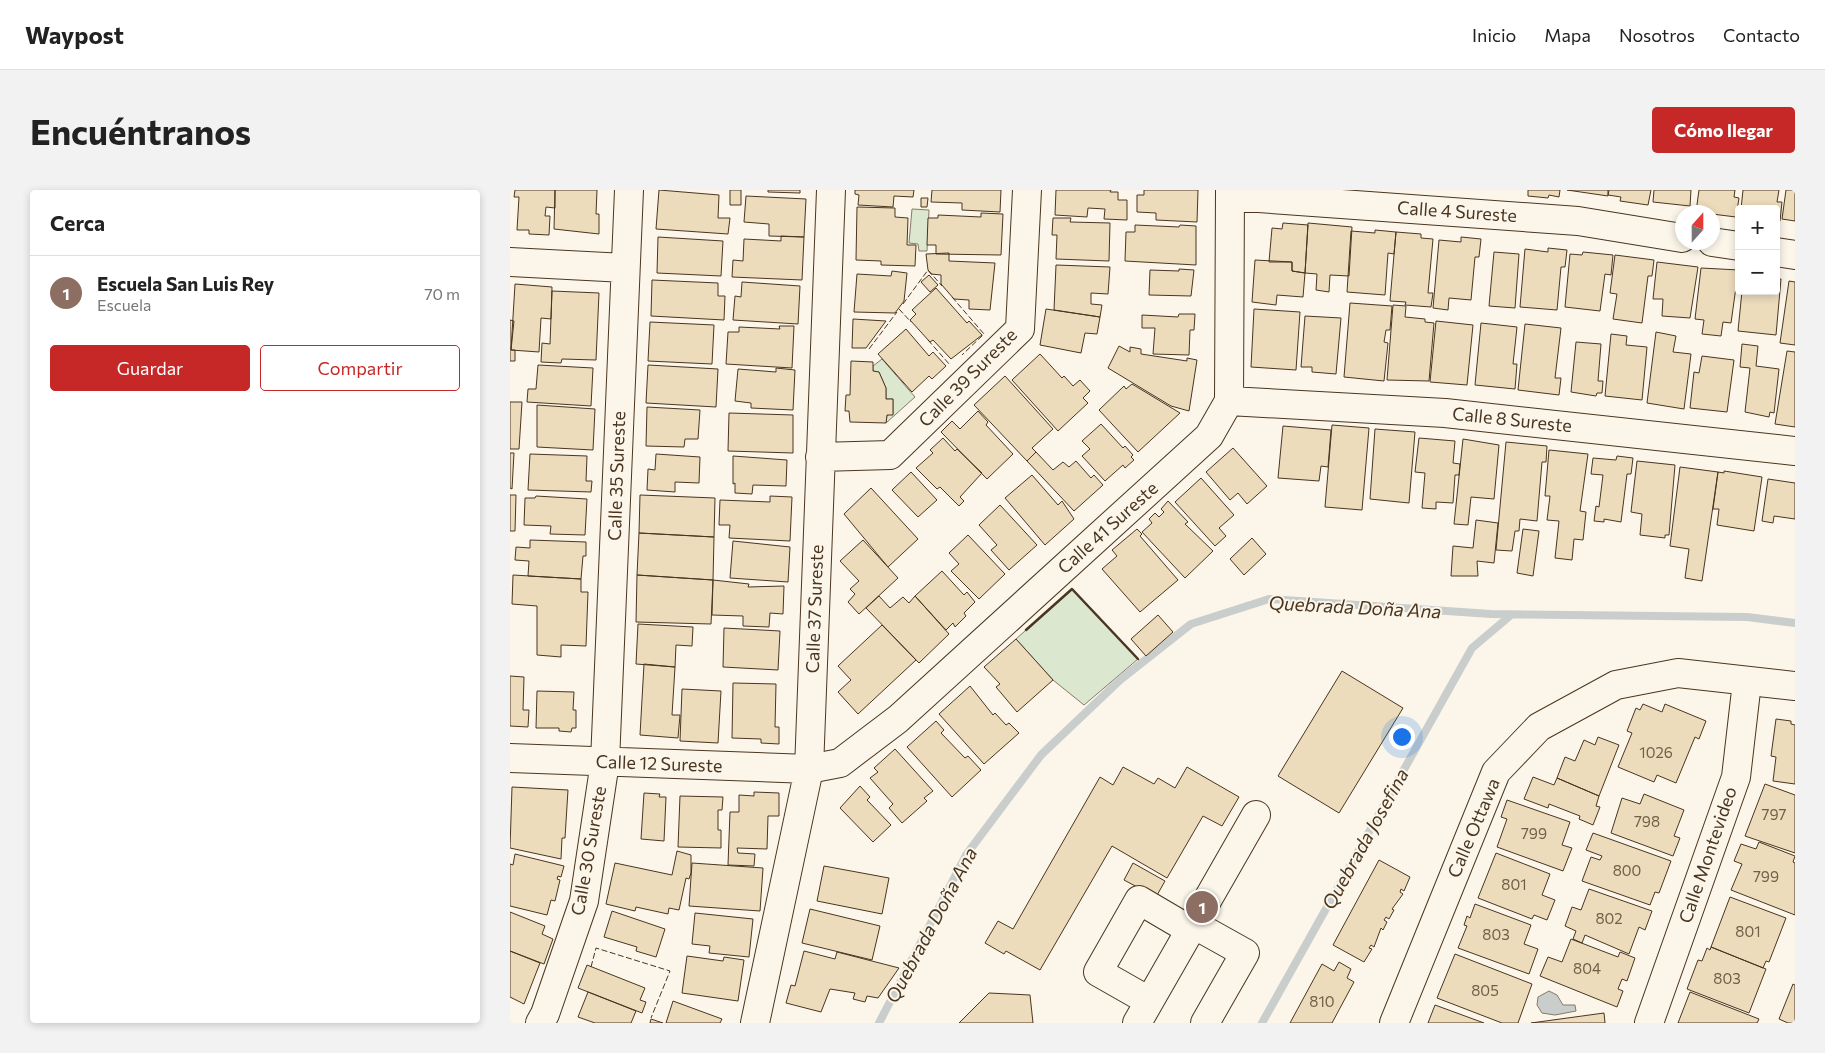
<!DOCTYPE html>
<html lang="es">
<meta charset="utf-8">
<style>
body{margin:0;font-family:Commissioner,sans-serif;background:#f2f2f2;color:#222}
.controls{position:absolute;right:15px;top:15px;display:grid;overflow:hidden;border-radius:5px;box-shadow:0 2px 8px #0003}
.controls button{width:45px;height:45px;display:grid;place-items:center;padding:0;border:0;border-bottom:1px solid #e0e0e0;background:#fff;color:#222;font:25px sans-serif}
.compass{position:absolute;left:1165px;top:15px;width:45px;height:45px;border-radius:50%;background:#fff;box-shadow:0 2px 8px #0003;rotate:21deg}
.you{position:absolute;left:891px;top:546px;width:18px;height:18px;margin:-12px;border:4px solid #fff;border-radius:50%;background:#1a73e8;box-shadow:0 0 0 8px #1a73e833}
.badge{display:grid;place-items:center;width:32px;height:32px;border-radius:50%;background:#c62828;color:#fff;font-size:16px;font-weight:700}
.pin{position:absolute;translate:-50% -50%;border:2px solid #fff;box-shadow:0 1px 5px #0006}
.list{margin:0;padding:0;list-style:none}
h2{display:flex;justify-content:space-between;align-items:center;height:65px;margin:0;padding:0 20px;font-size:21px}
h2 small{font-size:16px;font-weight:400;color:#767676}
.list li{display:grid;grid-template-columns:32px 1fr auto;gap:15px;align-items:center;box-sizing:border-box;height:75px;padding:0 20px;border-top:1px solid #e0e0e0}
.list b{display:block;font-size:19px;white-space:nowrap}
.list p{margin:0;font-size:16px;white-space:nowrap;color:#767676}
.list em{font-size:16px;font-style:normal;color:#767676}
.actions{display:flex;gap:10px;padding:15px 20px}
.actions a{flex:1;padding:11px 0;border:1px solid #c62828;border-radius:5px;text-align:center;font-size:18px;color:#c62828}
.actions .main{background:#c62828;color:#fff}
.map{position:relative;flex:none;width:1285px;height:833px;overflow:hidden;border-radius:5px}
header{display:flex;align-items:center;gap:30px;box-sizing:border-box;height:70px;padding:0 25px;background:#fff;border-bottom:1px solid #e0e0e0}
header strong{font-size:24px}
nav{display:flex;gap:28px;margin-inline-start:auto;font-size:18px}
.intro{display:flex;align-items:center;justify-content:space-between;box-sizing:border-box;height:120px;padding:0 30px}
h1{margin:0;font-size:35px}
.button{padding:12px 22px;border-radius:5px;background:#c62828;color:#fff;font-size:18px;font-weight:700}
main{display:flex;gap:30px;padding:0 30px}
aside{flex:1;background:#fff;border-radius:5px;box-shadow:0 2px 8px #0003}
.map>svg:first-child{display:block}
</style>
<header>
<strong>Waypost</strong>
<nav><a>Inicio</a><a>Mapa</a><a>Nosotros</a><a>Contacto</a></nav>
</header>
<div class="intro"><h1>Encuéntranos</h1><a class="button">Cómo llegar</a></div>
<main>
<aside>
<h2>Cerca<small></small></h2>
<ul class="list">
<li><span class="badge" style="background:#8d6e63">1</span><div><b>Escuela San Luis Rey</b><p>Escuela</p></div><em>70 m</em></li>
</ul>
<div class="actions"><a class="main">Guardar</a><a>Compartir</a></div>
</aside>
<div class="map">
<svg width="1285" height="833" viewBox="0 0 1285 833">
<rect width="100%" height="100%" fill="#fbf6e9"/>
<path fill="#dce7d0" stroke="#887966" d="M402,19l17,1 -2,41h-8l-1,-7 -9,-1z
M372,169l33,38 -29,26 1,-8 6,-1v-15h-7v-11l-7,-16 -6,-1v-5z
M562,399l66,70 -54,46 -31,-25 -37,-41z"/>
<path fill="#c9cecd" stroke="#887966" d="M1039,801l8,4 6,10h12l1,6 -21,4 -13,-2 -5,-8 1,-8z"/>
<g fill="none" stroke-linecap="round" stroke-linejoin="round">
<path stroke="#c9cecd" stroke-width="8" d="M369,833l87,-168 75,-100 79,-75 71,-56 78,-25 222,15 256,3 48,6
M752,833l210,-375 39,-33"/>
</g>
<path fill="#ecdcbc" stroke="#4a3520" d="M5,0h40v18l-9,-1 -1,9h5l-1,19 -20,-1v-4h-12l2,-33h-5z
M45,0h42l-1,24h3v20l-45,-5z
M149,0l60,5 -1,23h12l-2,16 -72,-5z
M220,0h11v15h-11z
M258,0h32v3l-32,-1z
M345,0h59l-1,7 -19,-1 -1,11 -35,-2 1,-10 -4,-1z
M422,0h69l-1,22 -38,-2v-7l-31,-1z
M546,0h55l-1,2h8v8h9v20l-23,-1 1,-10 -17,-1 -1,9 -32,-2z
M634,0h54l-1,32 -41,-2v-7l-19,-1v-17h7z
M1018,0h32l-1,7 -10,-2 -1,3 -20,-2z
M1057,0h41v6z
M1099,0h42l-3,15 -28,-4 1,-4 -13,-2z
M1144,0h37l-1,16 -37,-4z
M1189,0h36l-1,7 5,1 -3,19 -40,-5z
M1233,0h36l-2,12h5l-2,19h-4v-12h-35z
M1276,0h9v31l-13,-2z
M236,6l60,3 -2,38 -35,-1v-12l-25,-2z
M411,8h7l-1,9h-6z
M347,17l38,1v9l13,1 -1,27h9l-1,21 -34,-1v-4l-25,-1z
M471,23l22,1 -2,41 -65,-1v-9h-9l1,-27h10v-3l43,2z
M543,28h18l-1,4 40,1 -1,38 -53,-2 1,-24h-5z
M773,33l25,2 -3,48 -13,-2v-9h-23l3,-34 10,1z
M798,33l44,4 -3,49 -19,-1 -1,17 -13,-2 1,-16 -12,-1z
M625,35l44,2 1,-2 16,1v39l-71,-4 1,-29h9z
M865,40l21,2 -2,22 -6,-1 -3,42 -38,-3 4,-61 24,2z
M886,42l25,2v4l12,1 -5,54h5l-2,14 -26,-2 1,-3 -16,-1z
M271,46l23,1 -2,43 -70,-3 1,-17 10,1 1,-22 37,2z
M148,47l65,4 -2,35 -64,-3z
M951,47l20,2 -2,18h-4l-4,43 -22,-2 -1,12 -15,-2 6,-68 22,2z
M1038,58l19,2 -2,17h-4l-4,43 -37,-3 5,-58 23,3z
M984,62l25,2 -4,54 -26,-2z
M1073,62l30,3 -2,20 -6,-1 -5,37 -35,-4 5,-53 12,1z
M439,63v8l46,2 -5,47 -21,-1v-9l-15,-1 -13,-15v-9l-10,-1 -3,-4 -2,-16z
M1105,65l39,5 -2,16h-4l-6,47 -29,-4 4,-25 -7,-1z
M745,70l37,2v9l13,2 -2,24 -26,-2 -1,10 -24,-3z
M1147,72l41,5 -8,51 -28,-2 1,-17h-10z
M546,75l54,2 -2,27 -17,-1v11l11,1 -2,12 -46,-7z
M1191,78l38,2v18l-3,-1 -5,36 -8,-1 -2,14 -19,-2 2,-14 -9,-1z
M669,79l15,1 -3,26 -42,-1 1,-25 29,1z
M382,81l15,2 -3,28 -9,12 -41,-1 3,-38 34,2z
M419,85l9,10 -8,7 -9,-10z
M1266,89h5l-5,56 -38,-4 4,-40h34z
M142,90l66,3v13h7l-1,24 -73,-4z
M1279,91l6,1v63l-15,-2z
M232,92l58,4 -2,38 -65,-4 2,-24 6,1z
M5,94l37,3 -1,32 -10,-1 -2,34 -28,-2z
M426,98l31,35 2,-2 13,14 -31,24 -18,-19 -3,2 -20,-22 6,-6 -4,-4z
M42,101l47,2 -3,67 -34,-1 -1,4 -20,-1 1,-19 8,1z
M840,113l42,3 -2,24h-4l-2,12 4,1 -4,38 -40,-4z
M883,115l13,1 -1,11 20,2v3l9,1 -5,58 -42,-1z
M536,119l54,8 -3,17 -12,-1 -4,20 -41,-8z
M744,119l46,3 -4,58 -45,-3z
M669,124h16l-1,16h-4l-1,25 -36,-1 2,-26h-13v-13l36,2z
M795,126l36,2 -5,56 -24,-2v-5h-11z
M343,129l33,2 -20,27h-14z
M0,130l4,1 -3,29h4v11h-5z
M926,131l37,4 -6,60 -37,-3z
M140,132l64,3 -2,39 -64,-3z
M971,133l36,4 -4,37h4l-2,25 -40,-4z
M1015,134l36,4 -6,50h6l-2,17 -41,-5z
M269,136h15l-2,42 -66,-4 2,-32h11v-5l41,2z
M396,139l23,27 4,-4 13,14 -14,13 -3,-3 -17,16 -34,-38z
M1146,142l20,4 -3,16 18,2 -7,55 -37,-6z
M1101,144l16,2 -1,9 21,2 -5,53 -37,-4z
M1066,152l25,2 -3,37h5l-1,12h-5l-1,3 -25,-4z
M1232,154l16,2 -2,20 23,3 -5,44 -4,-1 -1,5 -24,-5 5,-44 -10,-1z
M609,156l11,6v-5l11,2v5l46,7v-3l10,2 -8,51 -18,-5 -63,-38z
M1277,161l8,1v75l-20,-3z
M530,164l22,24 2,-2 9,10 7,-6 10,11 -7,7 5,5 -30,28 -46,-51z
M1192,166l32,4 -7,52 -37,-4 4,-36 5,1z
M341,171l22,1v9l6,1 7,16v11h7v16h-6l-1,8 -36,-1 -1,-11h-4l1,-16h4z
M28,175l55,3 -2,38 -64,-4 1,-13h8z
M138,175l70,4 -2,38 -70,-4z
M266,178l19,2 -2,40 -42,-2v-5l-16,-2 3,-32 38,3z
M495,186l48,53 -21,19 4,4 -9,9 -53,-56z
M622,194l48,29 -42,39 -39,-42 25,-24 2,3z
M0,212h12l-3,47h-9z
M27,215l58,4 -2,41 -56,-3z
M137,217l53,3 -2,29h-13l-1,8 -38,-1z
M468,221l10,11 -2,3 27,29 -26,25 -46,-47 11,-11 8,8z
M219,223l64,2v38l-65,-2z
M591,234l22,24 2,-2 8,9 -2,2 3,3 -9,8 -2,-3 -18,16 -23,-25 8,-7 -8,-8z
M822,235l37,3 -7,82 -37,-3z
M773,236l48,4 -3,37 -7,-1 -2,15 -41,-3z
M865,239l40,3 -6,71 -39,-4z
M433,248l12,13 2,-2 25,24 -22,24 4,4 -5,5 -19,-19 -3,2 -21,-21 17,-15 -3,-3z
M909,248l36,3 -2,22 7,1 -1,11h-4l-2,28 -17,-1v7l-14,-1 3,-35 -10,-1z
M953,249l36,6 -5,54 -23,-2 -3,28 -14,-1z
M996,252l41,4 -1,16h-4l-5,59 -17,-2 -1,12h-4l-3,20 -16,-1z
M723,258l34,38 -20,18 -9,-11 -8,7 -24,-28z
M1039,260l39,4 -8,57 6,1 -3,28 -9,-1 -2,21 -17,-2 4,-37 -12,-1 3,-24h-5z
M526,262l17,18 10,-8 6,5 7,-6 15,17 3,-3 9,10 -29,26 -47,-50z
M0,263h4l-2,36 -2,-1z
M20,264l57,2 -1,25h6l-1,11 -63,-2z
M146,264l44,3 -1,26 -24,-1v10l-28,-2 1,-21 7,1z
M223,266l54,4 -1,26 -33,-1 -1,9 -17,-1v-10l-2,1z
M1107,266l16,2 -2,16h-4l-6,48 -17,-3v3l-10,-1 2,-15 3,1 4,-32 -12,-1 2,-16 23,2z
M1127,271l38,4 -6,70h-4v3l-25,-3 2,-21 -11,-2z
M1170,277l38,5 -16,109 -17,-3 4,-29 -19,-3z
M1214,281l38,6 -8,54 -37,-6 2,-16h-6l5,-37 6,1z
M401,282l26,28 -19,17 -26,-27z
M522,285l26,30 4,-4 12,18 -29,26 -40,-47z
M691,288l33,37 -15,13 7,8 -11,10 -40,-44z
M1258,289l27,4v36l-21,-3 -1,7 -11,-2z
M361,298l47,51 -30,28 -44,-53z
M0,305h6l-1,36h-5z
M130,305l75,3 -1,39 -75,-4z
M26,306l51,3 -2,36 -35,-1 1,-8 -27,-1 1,-27h10z
M260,306l22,1 -2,44 -61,-3 1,-13h-11l1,-25 50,2z
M658,311l20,21 -3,2 28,27 -28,27 -43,-46 10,-9 -3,-4 6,-6 4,4 5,-5 -3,-3z
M490,315l37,40 -28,25 -18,-20 6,-5 -18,-20z
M966,330l22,3 -4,40 -17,-2 1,15h-27l2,-30 20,2z
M627,339l5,5 -2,2 38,44 -38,32 -38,-43 15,-13 -5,-6z
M1013,339l16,2 -6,45 -16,-3z
M129,343l75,4 -1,43 -76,-5z
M458,345l37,39 -26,25 -28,-28 8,-7 -10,-11z
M742,348l14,16 -22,21 -14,-16z
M20,350l56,2v14h-3l-2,23 -53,-3 1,-15 -14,-1 1,-13 14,1z
M353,350l35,38 -39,36 -11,-12 7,-8 -5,-5 9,-8 -19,-20z
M223,351l57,6 -2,35 -58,-4z
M432,381l22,24 3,-3 8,10 -11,11 2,3 -11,11 -2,-4 -7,7 -31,-34z
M3,385l68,4v13h7l-2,54 -25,-1v12l-24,-2v-49l-25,-2z
M127,385l76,5 -2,44 -75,-2z
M203,390l36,4 -1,3 36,-1 -1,28 -13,-1 -1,14 -26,-1v-10l-31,-1z
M369,406l11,12 13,-11 6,6 6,-7 34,38 -30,29 -53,-55z
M648,425l15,17 -27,24 -15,-17z
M128,434l55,3 -1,19 -16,-1 -1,22 -39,-3z
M372,435l34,35 -58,54 -20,-22 13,-12 -13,-14z
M214,438l56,3 -2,39 -55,-3z
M506,449l37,41 -36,32 -21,-25 4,-3 -16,-17z
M134,474l31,3 -3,48h8l-2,23 -38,-3z
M832,481l61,37 -64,105 -61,-37z
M0,486l14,1 -1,33h6l-1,17 -18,-1z
M223,493l43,1 -1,43h4v17l-18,-1v-4l-29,-1z
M460,496l23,29 2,-2 11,12 3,-2 10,10 -35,31 -45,-50z
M172,499l39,2 -3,52 -38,-2z
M27,501l37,1 -1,18h3v18h-4l-1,4 -12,-1v-3h-23z
M1133,514l19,8 3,-8 41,17 -7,18 -4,-2 -19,46 -19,-8 -3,7 -36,-15 14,-34 -5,-2 9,-23 4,2z
M1266,529l15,2v3l4,1v59l-22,-3 3,-24 -5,-1z
M426,531l8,9 -3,3 24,25 3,-2 13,14 -29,27 -45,-50z
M1088,547l21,8 -20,51 -42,-18 8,-21 10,4 9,-21 11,5z
M385,559l38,42 -9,7 3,3 -25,22 -13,-15 4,-4 -23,-26 8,-6 -4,-4z
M613,577l31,17 4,-6 17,10 12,-21 52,30 -17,29 -19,-10 -36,62 -55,-32 -72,124 -34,-19 -2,3 -19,-11 13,-22 15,8 87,-152 13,8z
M1023,587l21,8 3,-7 42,18 -3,10 4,1 -7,18 -14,-6 1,-3 -31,-12 -1,4 -24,-9z
M1255,594l30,11v58l-50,-17z
M350,596l10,11 -3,3 24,25 -18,17 -33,-34z
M2,597l56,3 -3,48h-3l-1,21 -51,-11z
M244,602l25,1v23h-11l-1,33 -30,-1 1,5 17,1 -1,12 -26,-1 2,-53h9v-17l15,1z
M134,603l16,1 -1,3h7l-2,44 -23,-2z
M1134,604l40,16 -10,26 6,2 -7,18 -62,-23 11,-35 18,6z
M170,606l43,1 -1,13h-4v20h3v18l-43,-1z
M997,610l63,22 -8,23 10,3 -9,23 -66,-24 10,-28 -6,-2z
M1083,643l78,28 -12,32 -4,-1 -5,13 -68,-24 9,-24 9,3 2,-4 -16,-6z
M1249,652l36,14 -2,6 2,1v52l-64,-25 11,-26 -8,-3 7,-17 15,5z
M167,661l14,4v18l-2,6 -3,-1 -7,32 -10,-2 -1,6 -32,-7 -1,4 -29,-7 9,-41 57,12z
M986,663l54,21 -8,21 13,5 -8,20 -13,-5 -2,4 -54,-21z
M5,664l49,12 -3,11 -3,-1 -1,3 3,1 -5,21 -4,-1 -4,15 -37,-9v-42l3,1z
M869,670l31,17 -6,14 -3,-2 -1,3 3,2 -11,15 2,1 -5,9 -3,-2 -2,3 3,2 -4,8 -2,-2 -7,19 -3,-2 -2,3 3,1 -8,13 -31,-17z
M182,673l71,5 -3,43 -71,-5z
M623,673l32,18 -9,16 -32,-17z
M314,676l65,12 -7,36 -65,-13z
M1079,699l63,22 -7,19 -6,-3 -10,27 -44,-19 -3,8 -9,-4 3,-8 -11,-5 7,-19 9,3z
M1220,707l56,21 -17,44 -3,-1 -3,7 -52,-21z
M965,714l56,21 -7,19 14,5 -9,25 -71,-26 9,-22 -3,-1 3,-9 3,2z
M300,719l70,17 -8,34 -70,-17z
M102,721l53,18 -9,28 -20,-6 1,-4 -33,-10z
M0,722l35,14 -3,8 11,5 -9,25 -34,-13z
M185,723l58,6 -4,38 -40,-4 1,-7 -18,-2z
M1061,749l47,18 2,-5 15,6 -8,23 -5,-2 -4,10 5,2 -6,16 -77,-31 8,-19 14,5z
M1201,757l55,22 -17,44 -62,-24 11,-29 4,1 5,-13 3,2z
M0,761l30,12 -16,41 -14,-7z
M294,761l31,8 2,-7 62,16 -21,30 -11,-2 -2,6 -12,-3 2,-6 -25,-4 -9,23 -35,-9 5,-18 4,1z
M945,764l77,30 -14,39h-16l-65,-25z
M177,766l36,5 1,-4 20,3 -6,41 -56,-8z
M829,772l12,7 -4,9 7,4 -22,41h-42l32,-59 12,7z
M77,775l58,23 -5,12 6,2 -4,11 -64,-25z
M1283,794l2,1v38h-7l-9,-4z
M78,802l48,19 -5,12h-36l-17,-6z
M1180,802l69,27 -2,4h-79z
M479,803l41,2 3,28h-74z
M163,811l49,18 -2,4h-54z
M925,815l49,18h-56z
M1094,823l1,10h-74z
M141,829l12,4h-13z"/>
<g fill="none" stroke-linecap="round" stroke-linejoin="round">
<g stroke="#4a3520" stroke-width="30">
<path id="minor" d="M720,6l348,25 104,17
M1202,52l27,4
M1266,62l19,3
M0,72l115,6
M719,211l216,12 350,38
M310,267l70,-2 130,-126 7,-139
M0,568l299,11 31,-6 58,-44 311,-283 20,-35 1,-211
M683,734l52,29 -40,70
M639,811l-51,-29 41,-72 51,30
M30,833l5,-9 39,-113 21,-139 24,-572
M245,833l54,-254 22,-579
M627,833l119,-208
M884,833l102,-251 43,-45 77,-42 62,-12 117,13
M1139,833l87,-246 11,-95"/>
</g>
<use href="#minor" stroke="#fbf6e9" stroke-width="28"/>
<path stroke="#4a3520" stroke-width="1" stroke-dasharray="6 2.5" stroke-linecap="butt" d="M442,107l32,37 -22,21
M393,114l25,-34 14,16
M389,119l12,13
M418,150l22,25
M359,159l28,-37
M81,777l5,-19 74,23 -19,47"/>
<path stroke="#4a3520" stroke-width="2.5" d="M516,440l46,-41 66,70"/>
</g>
<g text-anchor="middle" stroke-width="4" stroke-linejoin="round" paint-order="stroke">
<g font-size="15" fill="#725f47">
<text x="1146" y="568">1026</text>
<text x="1264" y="630">797</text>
<text x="1137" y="637">798</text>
<text x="1024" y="649">799</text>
<text x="1117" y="686">800</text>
<text x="1256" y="692">799</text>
<text x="1004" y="700">801</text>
<text x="1099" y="734">802</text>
<text x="1238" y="747">801</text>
<text x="986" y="750">803</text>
<text x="1077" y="784">804</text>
<text x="1217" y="794">803</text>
<text x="975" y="806">805</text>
<text x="812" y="817">810</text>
</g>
<g font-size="18" fill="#4a3520" stroke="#fbf6e9">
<text transform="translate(947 22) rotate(4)" y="6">Calle 4 Sureste</text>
<text transform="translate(458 188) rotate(-45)" y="6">Calle 39 Sureste</text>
<text transform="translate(1002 230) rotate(6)" y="6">Calle 8 Sureste</text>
<text transform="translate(107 286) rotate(-88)" y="6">Calle 35 Sureste</text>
<text transform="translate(598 338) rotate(-42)" y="6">Calle 41 Sureste</text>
<text transform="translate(305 419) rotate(-88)" y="6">Calle 37 Sureste</text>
<text transform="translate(149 574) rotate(2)" y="6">Calle 12 Sureste</text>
<text transform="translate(964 638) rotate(-67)" y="6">Calle Ottawa</text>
<text transform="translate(79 661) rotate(-80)" y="6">Calle 30 Sureste</text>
<text transform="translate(1198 665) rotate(-71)" y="6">Calle Montevideo</text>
</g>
<g font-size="19" font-style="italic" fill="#4a3520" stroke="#fbf6e9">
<text transform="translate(845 417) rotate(3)" y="7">Quebrada Doña Ana</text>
<text transform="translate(855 649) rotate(-61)" y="7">Quebrada Josefina</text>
<text transform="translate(421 735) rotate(-62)" y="7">Quebrada Doña Ana</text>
</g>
</g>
</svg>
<div class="controls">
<button>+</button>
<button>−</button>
</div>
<svg class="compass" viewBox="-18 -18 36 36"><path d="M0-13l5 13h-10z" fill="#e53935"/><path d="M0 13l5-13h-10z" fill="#767676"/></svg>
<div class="you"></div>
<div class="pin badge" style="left:692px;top:717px;background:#8d6e63">1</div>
</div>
</main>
